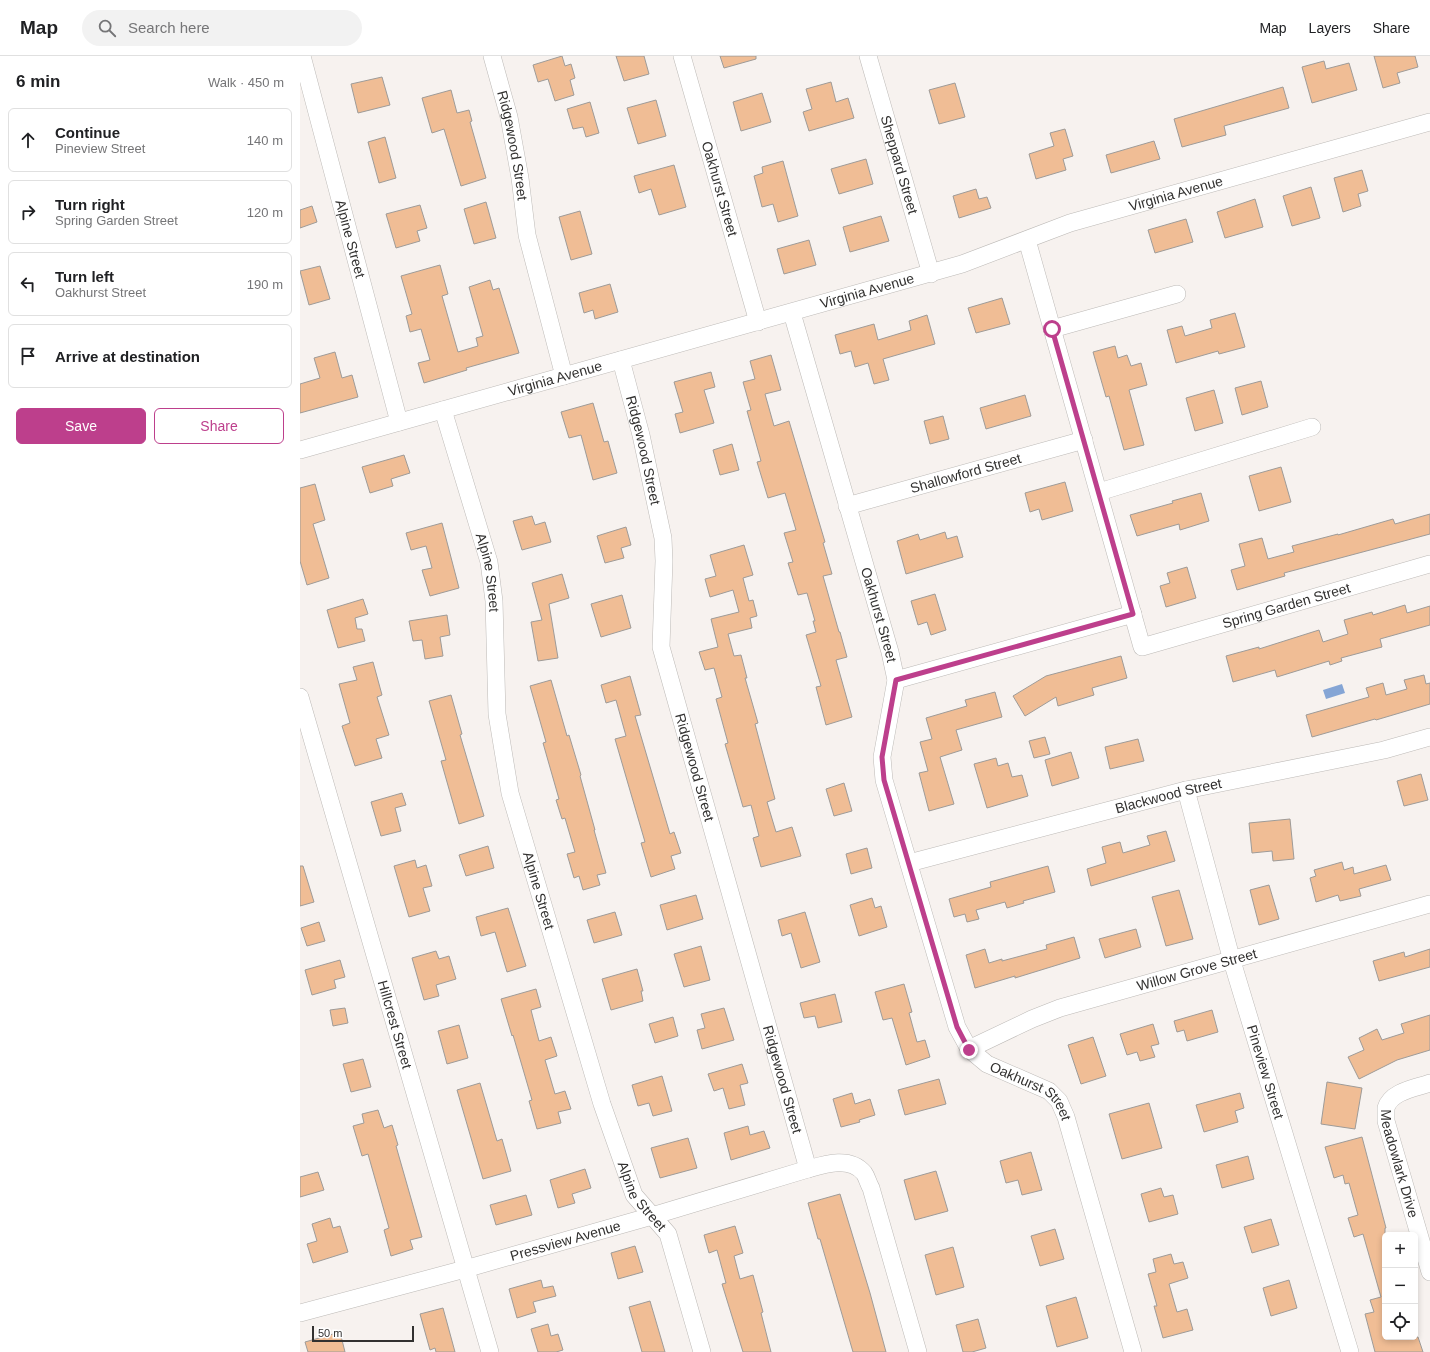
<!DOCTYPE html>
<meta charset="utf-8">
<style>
body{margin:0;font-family:Arial,sans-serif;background:#f2f2f2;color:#202124}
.controls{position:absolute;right:12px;bottom:12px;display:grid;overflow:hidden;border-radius:6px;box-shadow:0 2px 6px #0003}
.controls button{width:36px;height:36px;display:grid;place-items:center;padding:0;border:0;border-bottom:1px solid #e0e0e0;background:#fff;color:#202124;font:20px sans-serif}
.scale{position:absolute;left:12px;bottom:10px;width:102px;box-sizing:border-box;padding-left:4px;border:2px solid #323130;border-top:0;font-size:11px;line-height:14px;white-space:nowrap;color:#323130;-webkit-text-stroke:3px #fff;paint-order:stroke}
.stop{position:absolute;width:12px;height:12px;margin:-9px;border:3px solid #bd3f8c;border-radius:50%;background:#fff}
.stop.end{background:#bd3f8c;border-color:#fff;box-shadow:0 1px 4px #0008}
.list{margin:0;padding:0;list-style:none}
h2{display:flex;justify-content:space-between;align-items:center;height:52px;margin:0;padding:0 16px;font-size:17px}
h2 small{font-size:13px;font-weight:400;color:#757577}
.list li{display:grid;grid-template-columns:26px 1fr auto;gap:12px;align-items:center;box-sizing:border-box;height:64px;margin:0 8px 8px;padding:0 8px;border:1px solid #e0e0e0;border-radius:6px}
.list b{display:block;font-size:15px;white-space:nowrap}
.list p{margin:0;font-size:13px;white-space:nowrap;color:#757577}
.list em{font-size:13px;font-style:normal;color:#757577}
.actions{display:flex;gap:8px;padding:12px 16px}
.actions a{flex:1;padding:9px 0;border:1px solid #bd3f8c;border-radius:6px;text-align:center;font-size:14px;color:#bd3f8c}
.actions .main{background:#bd3f8c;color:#fff}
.icon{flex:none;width:22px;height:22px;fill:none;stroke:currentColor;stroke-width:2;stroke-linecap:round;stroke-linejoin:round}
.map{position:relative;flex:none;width:1130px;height:1296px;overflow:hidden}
header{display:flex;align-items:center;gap:24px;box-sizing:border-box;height:56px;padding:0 20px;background:#fff;border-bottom:1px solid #e0e0e0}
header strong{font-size:19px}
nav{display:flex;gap:22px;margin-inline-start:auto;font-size:14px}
.search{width:280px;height:36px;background:#f2f2f2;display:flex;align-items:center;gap:10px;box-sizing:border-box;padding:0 14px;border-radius:22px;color:#757577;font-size:15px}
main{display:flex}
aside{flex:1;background:#fff}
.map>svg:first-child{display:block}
</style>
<header>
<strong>Map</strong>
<div class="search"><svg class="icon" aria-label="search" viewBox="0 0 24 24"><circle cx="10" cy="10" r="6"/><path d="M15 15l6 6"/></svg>Search here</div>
<nav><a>Map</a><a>Layers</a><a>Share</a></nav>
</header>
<main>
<aside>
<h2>6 min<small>Walk · 450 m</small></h2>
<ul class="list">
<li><svg class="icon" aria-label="ahead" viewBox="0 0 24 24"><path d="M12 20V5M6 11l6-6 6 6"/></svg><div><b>Continue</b><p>Pineview Street</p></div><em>140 m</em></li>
<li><svg class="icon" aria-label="right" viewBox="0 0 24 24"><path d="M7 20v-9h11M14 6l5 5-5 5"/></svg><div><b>Turn right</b><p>Spring Garden Street</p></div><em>120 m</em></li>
<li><svg class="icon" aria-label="left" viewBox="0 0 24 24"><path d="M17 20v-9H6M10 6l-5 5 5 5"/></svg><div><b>Turn left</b><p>Oakhurst Street</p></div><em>190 m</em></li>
<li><svg class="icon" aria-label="arrive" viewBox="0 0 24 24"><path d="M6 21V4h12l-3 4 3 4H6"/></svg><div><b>Arrive at destination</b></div></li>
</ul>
<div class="actions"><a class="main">Save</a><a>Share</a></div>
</aside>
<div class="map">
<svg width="1130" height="1296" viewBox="0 0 1130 1296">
<rect width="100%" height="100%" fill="#f7f2ef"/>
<path fill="#85a5d5" d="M1042,628l3,9 -19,6 -3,-9z"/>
<path fill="#f0bd95" stroke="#9e9b98" d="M262,0l3,10 6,-2 4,14 -5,2 4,15 -19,6 -7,-22 -10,3 -5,-17z
M316,0h28l5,18 -25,7z
M420,0h36v3l-32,9z
M1074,0h41l3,11 -21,6 3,10 -17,5z
M1024,5l2,8 23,-6 8,27 -45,13 -10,-36z
M82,21l8,28 -32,8 -7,-29z
M531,26l5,20 12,-4 6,20 -45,13 -6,-19 9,-3 -6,-20z
M655,27l10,34 -26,7 -10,-34z
M983,31l6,21 -65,18 2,9 -44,12 -8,-28z
M151,34l6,23 12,-3 3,11 -2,1 16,56 -25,8 -17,-57 -12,4 -10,-35z
M462,37l9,29 -30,9 -8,-29z
M356,44l10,36 -28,8 -11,-36z
M290,46l9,31 -13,4 -3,-10 -10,2 -6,-20z
M765,73l8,27 -10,3 3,11 -30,9 -7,-25 25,-8 -4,-13z
M85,81l11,41 -17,5 -11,-41z
M854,85l6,18 -49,14 -5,-18z
M566,103l7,25 -34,10 -8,-25z
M483,105l15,55 -20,6 -5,-18 -11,3 -8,-31 9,-3 -1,-6z
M374,109l12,42 -27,8 -8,-26 -12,4 -5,-17z
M1062,114l6,21 -10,3 3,12 -18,6 -9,-34z
M1011,131l9,31 -28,8 -9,-30z
M676,133l3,10 8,-2 4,11 -32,10 -6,-22z
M955,143l8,28 -38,11 -8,-26z
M186,146l10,36 -22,6 -10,-35z
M120,149l7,23 -10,3 3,10 -24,7 -10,-34z
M12,150l5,16 -17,6v-18z
M280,155l12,43 -21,6 -12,-43z
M581,160l8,25 -39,11 -7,-25z
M886,163l7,23 -38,11 -7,-23z
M509,184l7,25 -32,9 -7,-25z
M140,209l8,29 -6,2 16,56 20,-6 -2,-8 7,-2 -14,-49 21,-7 3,10 6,-2 20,65 -53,15 1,2 -43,13 -6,-20 12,-3 -9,-31 -11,3 -4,-16 6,-2 -11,-38z
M20,210l10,33 -21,6 -9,-34z
M310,228l8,28 -23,7 -2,-9 -9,3 -5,-20z
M702,242l8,26 -34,9 -8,-25z
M935,257l10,34 -26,7 -1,-3 -42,12 -9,-33 15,-4 3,10 27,-8 -2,-8z
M627,259l8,29 -52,15 6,21 -15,4 -6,-21 -13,4 -4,-16 -11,3 -5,-19 39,-11 4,16 33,-10 -2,-9z
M815,290l3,12 9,-3 4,11 10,-3 6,22 -18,5 15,55 -20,5 -15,-54 -3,1 -13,-45z
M35,296l7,26 10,-3 6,22 -58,16v-29l20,-6 -6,-20z
M471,299l10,35 -16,4 9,32 15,-5 36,121 -2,1 9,31 -9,2 16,56h1l7,25 -11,3 16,57 -26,8 -10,-38 5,-1 -15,-51 10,-3 -3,-11h2l-8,-28 -9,2 -10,-32 5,-1 -9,-29 12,-3 -11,-37 -17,5 -11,-36 4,-1 -14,-50 4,-1 -8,-28 12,-3 -5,-18z
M411,316l4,15 -11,3 10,33 -34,10 -5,-19 8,-2 -9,-30z
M961,325l7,26 -26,8 -7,-27z
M914,334l9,33 -28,8 -9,-33z
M725,339l6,21 -45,13 -6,-21z
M293,347l11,39 4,-1 9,32 -24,7 -12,-45 -12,3 -8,-26z
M643,360l6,23 -19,5 -6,-23z
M432,388l7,26 -19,5 -7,-25z
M104,399l6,18 -19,6 2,7 -23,7 -8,-26z
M981,411l10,35 -32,9 -10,-35z
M765,426l8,29 -31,9 -3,-11 -9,3 -5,-19z
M15,428l10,36 -12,4 16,54 -22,7 -7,-24v-73z
M901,437l8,28 -29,9 -1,-6 -42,12 -7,-21 43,-12 -1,-2z
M1130,458v20l-146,39 1,3 -48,14 -6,-20 14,-4 -6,-22 23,-6 6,21 26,-7 -2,-6 46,-12v1l55,-16 2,5z
M232,460l3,9 10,-3 6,20 -29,8 -9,-29z
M142,467l17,65 -29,8 -8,-26 10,-2 -6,-22 -15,4 -5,-17z
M326,471l5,18 -10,3 3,10 -19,5 -8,-27z
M645,476l2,7 10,-3 6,21 -57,17 -9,-33 21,-7 2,6z
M444,489l9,30 -10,3 6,23 4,-1 4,16 -7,2 2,10 -24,6 6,22 7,-1 6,23h-2l13,45 -3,1 20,75 -8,3 9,30 16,-5 9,29 -40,11 -8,-29 6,-2 -8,-31 -8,2 -18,-63 3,-1 -12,-44 6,-2 -8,-29 -9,2 -6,-18 19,-5 -7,-28 28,-7 -6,-22 -23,7 -5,-18 11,-3 -6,-21z
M887,511l9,31 -30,9 -6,-21 10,-3 -3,-10z
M262,518l7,24 -20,6 9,54 -20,3 -7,-39 11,-2 -10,-37z
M635,538l11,36 -15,5 -4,-13 -9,3 -7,-24z
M322,539l9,33 -30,9 -10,-33z
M63,543l5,15 -13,4 2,11h5l3,12 -27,7 -11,-38z
M1105,549l2,8 23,-7v19l-50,14 2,8 -41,11 1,3 -12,4 -1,-4 -52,16 -2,-7 -42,12 -7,-26 33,-9v2l60,-19 4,12 25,-8 -4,-14 28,-8 1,3z
M147,559l3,20 -10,2 3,19 -18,3 -3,-19 -9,1 -4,-20z
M821,600l6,22 -35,10 2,7 -36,11 -2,-9 -31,19 -12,-20 33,-20z
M73,606l9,33 -5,2 12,38 -13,4 6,19 -27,8 -13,-40 8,-3 -11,-39 18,-4 -4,-13z
M1124,619l2,9 4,-1v21l-54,16 -1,-1 -63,18 -6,-22 63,-18 -3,-9 17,-5 3,12 21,-6 -3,-9z
M330,620l11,39 -6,1 35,118 4,-2 7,21 -10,3 4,13 -24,8 -10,-34 4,-1 -30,-103 11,-3 -10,-36 -10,3 -5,-18z
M251,624l16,56 2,-1 12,40 -1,1 15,54h-1l12,43 -9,2 3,10 -17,5 -4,-14 -5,2 -7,-24 8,-2 -10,-34 -3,1 -6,-19 3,-1 -16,-56 3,-1 -16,-56z
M695,636l7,25 -46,13 6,20 -22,7 14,47 -25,7 -10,-38 9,-2 -8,-29 12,-3 -6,-21 41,-12 -2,-6z
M151,639l11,39 -2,1 24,81 -25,8 -18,-63 5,-1 -17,-59z
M745,681l5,17 -16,4 -5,-17z
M838,683l6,22 -34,8 -5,-22z
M771,696l8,26 -27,8 -7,-26z
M696,702l2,8 10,-3 4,14 10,-2 6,21 -41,12 -13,-44z
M1121,718l7,26 -24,6 -7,-25z
M544,727l8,28 -18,5 -8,-27z
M102,737l4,12 -11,3 6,23 -20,5 -10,-34z
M990,763l4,40 -21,2 -1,-10 -20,2 -3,-30z
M866,775l9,30 -84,25 -4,-17 19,-6 -4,-16 18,-5 3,11 27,-8 -3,-9z
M188,790l6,22 -28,8 -7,-21z
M567,792l5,20 -21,6 -5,-20z
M115,804l2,8 9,-3 6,21 -9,2 7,23 -21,6 -15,-51z
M1042,806l2,8 9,-3 1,7 32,-9 5,15 -32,9 2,7 -21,5 -2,-6 -22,7 -6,-24 6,-2 -2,-6z
M0,810h3l11,36 -14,4z
M748,810l7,26 -32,9 1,2 -17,5 -2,-6 -29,8 3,9 -12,3 -2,-8 -11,3 -5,-18 42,-12 -1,-5z
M969,829l10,34 -20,6 -9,-35z
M879,834l14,49 -27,7 -14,-49z
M396,839l7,24 -36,11 -7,-25z
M572,842l3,10 6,-2 6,21 -28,9 -9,-31z
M208,852l18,58 -19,6 -12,-40 -14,4 -5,-19z
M315,856l7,23 -28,8 -7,-23z
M505,856l15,50 -19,6 -10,-35 -9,3 -4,-16z
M19,866l6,19 -18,5 -6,-18z
M836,873l5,18 -36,11 -6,-19z
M774,881l6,21 -65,20v-2l-40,12 -9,-33 19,-6 4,14 13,-4v2l45,-12 -1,-4z
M401,890l9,34 -26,7 -10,-33z
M1130,893v18l-51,14 -6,-20 31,-9 1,5z
M136,895l3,8 10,-3 7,23 -20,6 3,11 -15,4 -12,-42z
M40,904l5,17 -11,3 2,8 -24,7 -7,-25z
M337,913l6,22h-2l2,10 -32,9 -9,-31z
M604,928l8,28 -3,1 8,29 8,-2 5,17 -24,8 -14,-47 -9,2 -8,-28z
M236,933l5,18 -10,3 8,31 12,-4 6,19 -12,4 10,34 10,-3 6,18 -13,3 3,11 -24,6 -8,-28 3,-1 -19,-65 -1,1 -11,-37z
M535,938l7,28 -24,6 -3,-12 -11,2 -4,-15z
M45,952l3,15 -15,3 -3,-16z
M424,952l10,32 -32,9 -5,-19 8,-2 -4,-14z
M912,954l6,22 -31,9 -3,-11 -7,2 -3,-11z
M1130,959v35l-33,10 -38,19 -11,-22 16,-7 -5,-12 18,-9 5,11 22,-7 -3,-9z
M373,961l5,19 -23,7 -6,-19z
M853,968l6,20 -8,2 4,11 -15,4 -3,-9 -10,3 -7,-21z
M159,969l9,33 -21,6 -9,-33z
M793,981l13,39 -25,8 -13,-39z
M63,1003l8,28 -20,5 -8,-28z
M442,1008l6,19 -8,2 5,20 -16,4 -6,-21 -9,3 -6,-17z
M362,1020l10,35 -19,5 -4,-13 -11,3 -6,-21z
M639,1023l7,25 -41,11 -7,-25z
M1027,1026l35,6 -7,41 -34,-5z
M180,1027l17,58 5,-2 9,32 -28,8 -26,-89z
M552,1037l3,11 15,-5 5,16 -16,5 1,2 -19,5 -8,-28z
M940,1037l4,15 -9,3 3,11 -34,10 -8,-27z
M849,1047l13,45 -40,11 -13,-45z
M78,1054l6,18 8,-3 6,20 -2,1 26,91 -12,3 3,9 -22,7 -7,-26 5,-2 -21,-74 -6,2 -9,-30 11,-3 -2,-9z
M448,1070l2,9 14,-4 6,17 -39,12 -7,-27z
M1062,1081l24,91h-1v109h33l5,15h-48l-10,-38 9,-2 -4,-12 11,-3 -18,-63 -9,3 -6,-19 10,-3 -9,-32 -4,1 -2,-9 -9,3 -9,-31z
M388,1082l9,30 -37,10 -9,-30z
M731,1096l11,38 -20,5 -4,-15 -12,3 -6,-22z
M948,1100l6,23 -32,9 -6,-23z
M285,1113l6,19 -19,6 3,9 -17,5 -8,-28z
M636,1115l12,40 -33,9 -11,-40z
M18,1116l6,18 -24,7v-20z
M861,1132l3,9 9,-2 5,19 -29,8 -8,-28z
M540,1138l30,99 16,59h-33l-33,-113h-2l-10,-36z
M226,1139l6,20 -36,10 -6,-20z
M30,1162l3,10 7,-2 8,26 -35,11 -6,-19 10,-3 -5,-17z
M971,1163l8,26 -27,8 -8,-26z
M435,1170l8,27 -9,3 6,23 13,-4 10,37 -2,1 10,39h-28l-21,-68 4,-1 -9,-33 -8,3 -5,-18z
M755,1173l9,30 -24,7 -9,-30z
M335,1190l8,26 -25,7 -7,-26z
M653,1191l11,40 -28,8 -11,-40z
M871,1198l3,10 9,-2 5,16 -19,6 8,28 10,-3 6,21 -30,8 -9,-32h3l-9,-32 8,-2 -3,-13z
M241,1224l2,8 10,-2 3,10 -23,6 3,10 -19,6 -8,-29z
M989,1224l8,28 -26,8 -8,-28z
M776,1241l12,41 -31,9 -11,-41z
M350,1245l15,51h-23l-13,-45z
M143,1252l12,44h-19l-1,-4 -5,2 -10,-36z
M678,1263l8,29 -14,4h-9l-7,-27z
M248,1268l3,12 7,-2 5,16 -7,2h-18l-7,-23z
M40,1276l5,20h-37l-3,-10z"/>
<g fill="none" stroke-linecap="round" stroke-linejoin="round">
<g stroke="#bdbab7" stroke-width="18">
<g id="minor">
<path id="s1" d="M2,0l97,366"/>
<path id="s2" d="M192,0l17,61 11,61 7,57 37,141"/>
<path id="s3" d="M382,0l76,266"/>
<path id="s4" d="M568,0l63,218"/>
<path id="s5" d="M727,184l115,407 288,-83"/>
<path id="s6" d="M492,257l98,339 6,28 -14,77 2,23 73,247 12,22 18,15 62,27 10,10 7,16 67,235"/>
<path d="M752,273l125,-35"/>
<path id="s7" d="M321,304l20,75 22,103 1,23 -3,86 147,522"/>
<path id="s8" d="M143,354l46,152 5,39 3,113 13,79 92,311 32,91 34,39 34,118"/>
<path id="s9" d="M0,394l662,-186 108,-41 360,-101"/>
<path d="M799,436l213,-65"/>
<path id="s10" d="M547,450l237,-66"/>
<path d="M596,624l237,-66"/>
<path id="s11" d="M0,641l190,655"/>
<path id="s12" d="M886,734l46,171 118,391"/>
<path id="s13" d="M609,807l277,-73 198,-40 46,-13"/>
<path id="s14" d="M669,993l63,-30 28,-11 370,-104"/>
<path id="s15" d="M1130,1027c-14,5 -39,8 -44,25 0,4 0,9 0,13l44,151"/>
<path id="s16" d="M0,1257l165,-44 187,-53 156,-47c17,-5 42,-13 56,4 3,4 4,10 7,15l47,164"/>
</g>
</g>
<use href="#minor" stroke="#fff" stroke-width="17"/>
</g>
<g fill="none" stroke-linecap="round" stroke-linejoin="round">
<path stroke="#bd3f8c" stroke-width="5" d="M669,994l-12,-23 -73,-247 -2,-23 14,-77 237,-66 -81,-285"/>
</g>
<g text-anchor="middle" stroke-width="3" stroke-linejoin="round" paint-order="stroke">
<g font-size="14" fill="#323130" stroke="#fff">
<text dy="5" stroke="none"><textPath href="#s2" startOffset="92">Ridgewood Street</textPath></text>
<text dy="5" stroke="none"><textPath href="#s4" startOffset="113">Sheppard Street</textPath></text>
<text dy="5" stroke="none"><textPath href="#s3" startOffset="138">Oakhurst Street</textPath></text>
<text dy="5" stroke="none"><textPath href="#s9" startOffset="913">Virginia Avenue</textPath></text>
<text dy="5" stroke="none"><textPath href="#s1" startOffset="189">Alpine Street</textPath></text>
<text dy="5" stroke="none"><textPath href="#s9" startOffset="589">Virginia Avenue</textPath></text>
<text dy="5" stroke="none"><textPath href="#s9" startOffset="265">Virginia Avenue</textPath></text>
<text dy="5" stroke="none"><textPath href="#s7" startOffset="93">Ridgewood Street</textPath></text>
<text dy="5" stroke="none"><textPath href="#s10" startOffset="123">Shallowford Street</textPath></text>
<text dy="5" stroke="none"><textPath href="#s8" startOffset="169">Alpine Street</textPath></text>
<text dy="5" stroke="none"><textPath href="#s5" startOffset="573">Spring Garden Street</textPath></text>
<text dy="5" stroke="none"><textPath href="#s6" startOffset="314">Oakhurst Street</textPath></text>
<text dy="5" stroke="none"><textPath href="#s7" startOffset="417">Ridgewood Street</textPath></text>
<text dy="5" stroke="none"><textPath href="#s13" startOffset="268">Blackwood Street</textPath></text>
<text dy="5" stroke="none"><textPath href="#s8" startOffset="493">Alpine Street</textPath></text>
<text dy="5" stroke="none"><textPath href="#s14" startOffset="242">Willow Grove Street</textPath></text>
<text dy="5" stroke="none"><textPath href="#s11" startOffset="341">Hillcrest Street</textPath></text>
<text dy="5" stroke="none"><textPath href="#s12" startOffset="293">Pineview Street</textPath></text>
<text dy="5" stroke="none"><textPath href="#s7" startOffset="741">Ridgewood Street</textPath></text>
<text dy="5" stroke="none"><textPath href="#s6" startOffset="842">Oakhurst Street</textPath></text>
<text dy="5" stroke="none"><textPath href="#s15" startOffset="110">Meadowlark Drive</textPath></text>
<text dy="5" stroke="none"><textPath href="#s8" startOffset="817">Alpine Street</textPath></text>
<text dy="5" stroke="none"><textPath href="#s16" startOffset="275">Pressview Avenue</textPath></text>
</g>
</g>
</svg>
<div class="controls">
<button>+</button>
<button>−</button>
<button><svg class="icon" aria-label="locate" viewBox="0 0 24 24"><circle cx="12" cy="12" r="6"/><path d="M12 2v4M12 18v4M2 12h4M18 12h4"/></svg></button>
</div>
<div class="scale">50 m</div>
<div class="stop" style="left:752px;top:273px"></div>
<div class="stop end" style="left:669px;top:994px"></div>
</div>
</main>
